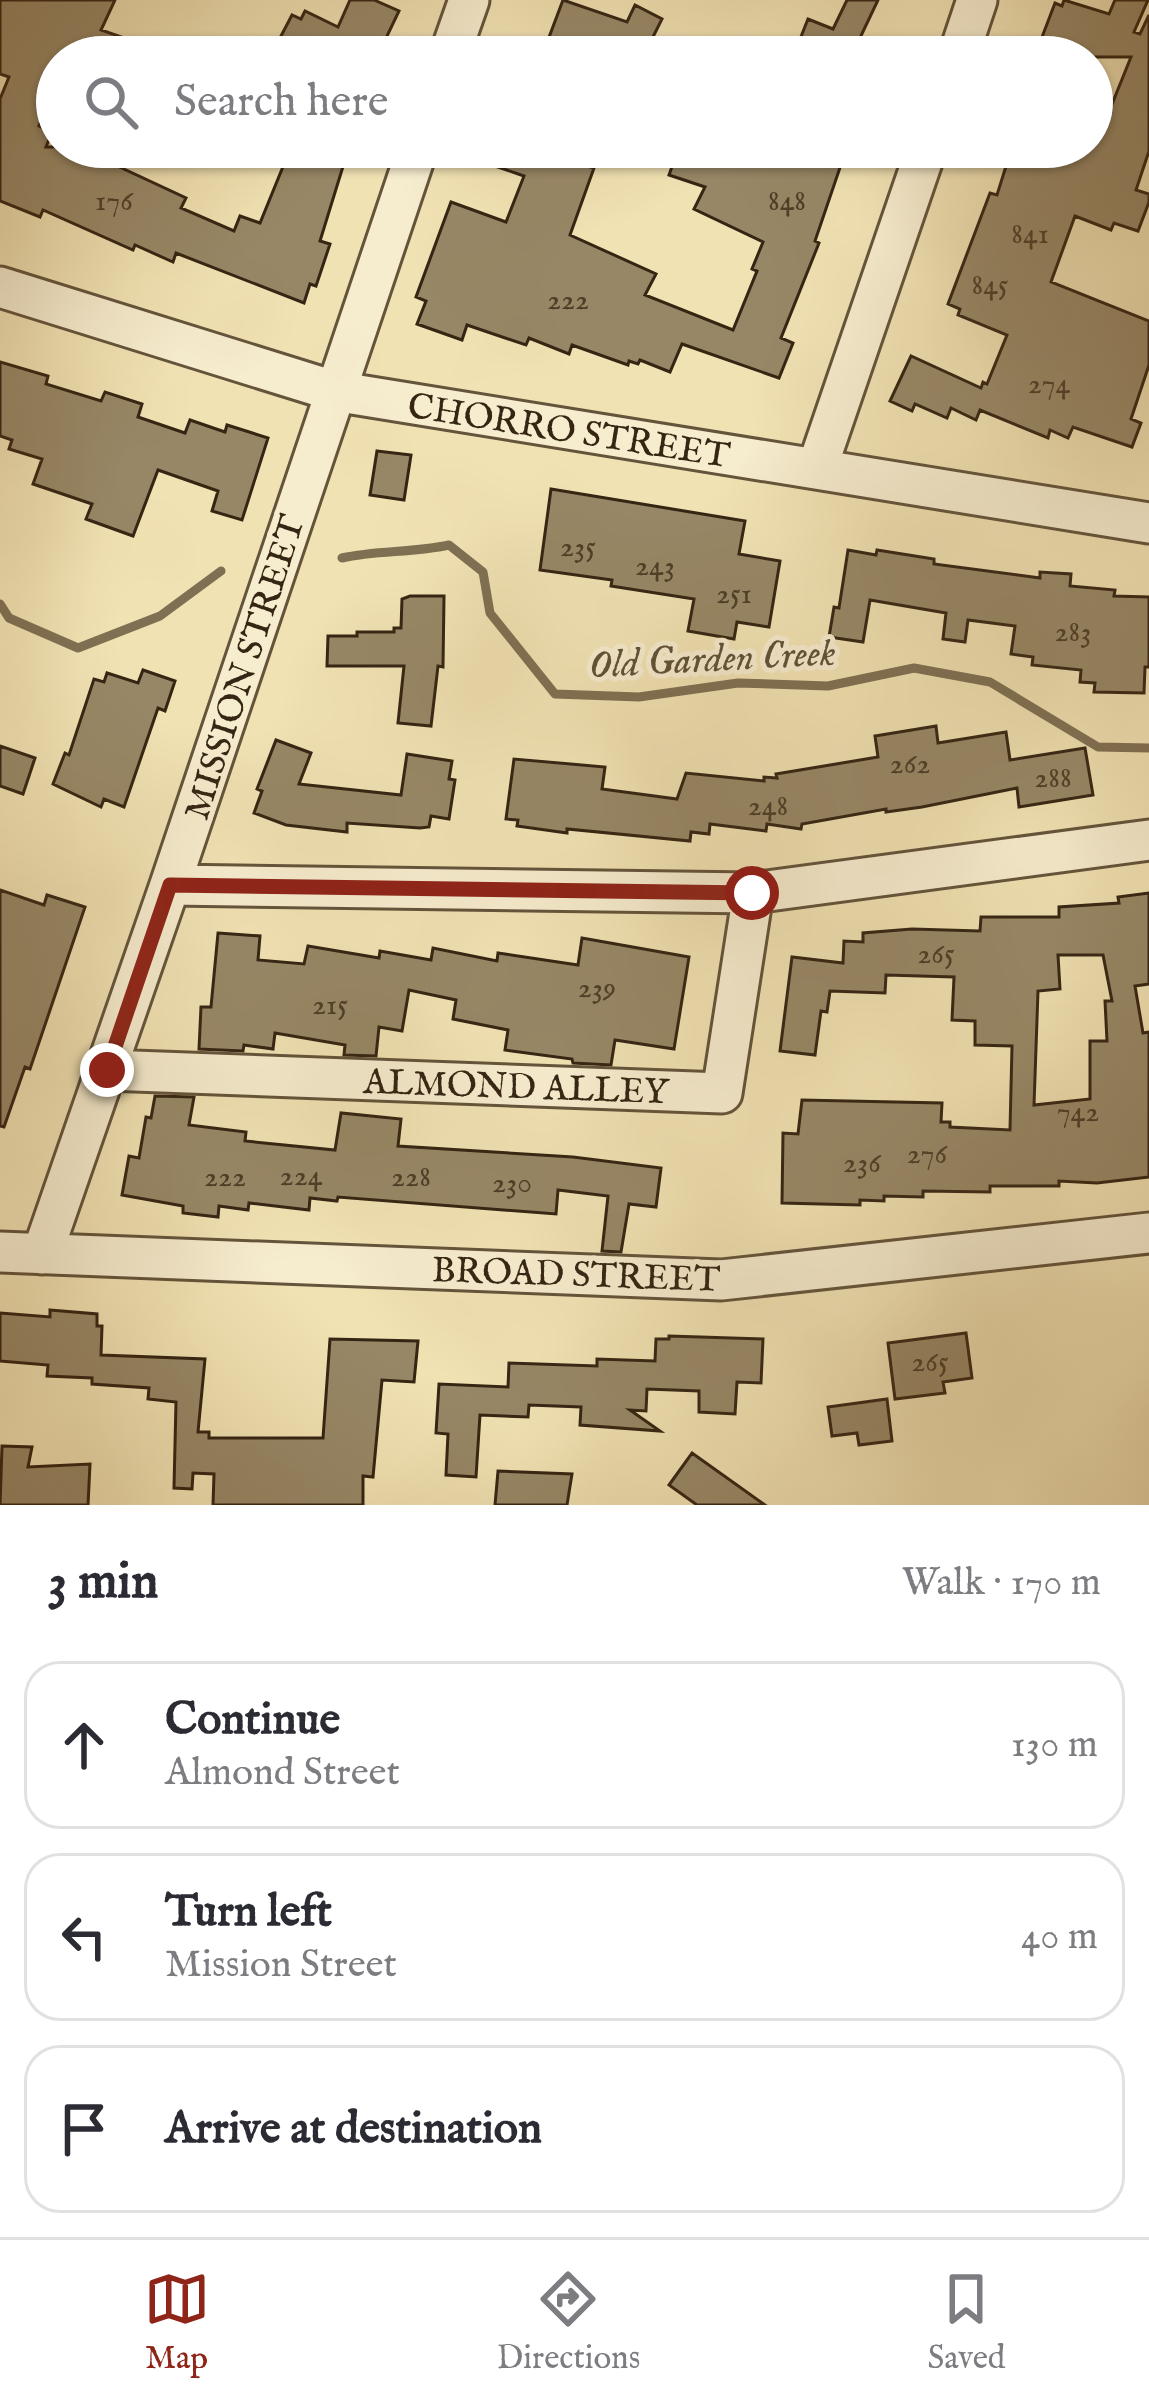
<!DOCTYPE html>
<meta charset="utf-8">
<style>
body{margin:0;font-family:"IM FELL English",serif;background:#f2f2f3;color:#2b2b33}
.stop{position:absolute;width:36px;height:36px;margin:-27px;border:9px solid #8f2418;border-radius:50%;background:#fff}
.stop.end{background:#8f2418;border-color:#fff;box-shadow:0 3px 12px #0008}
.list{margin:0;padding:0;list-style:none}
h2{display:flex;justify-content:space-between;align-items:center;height:156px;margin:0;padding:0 48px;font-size:51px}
h2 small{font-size:39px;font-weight:400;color:#7c7c81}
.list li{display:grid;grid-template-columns:78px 1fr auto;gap:36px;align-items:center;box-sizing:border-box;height:168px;margin:0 24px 24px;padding:0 24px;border:3px solid #e1e1e2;border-radius:36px}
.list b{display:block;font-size:45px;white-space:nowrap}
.list p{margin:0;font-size:39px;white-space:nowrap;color:#7c7c81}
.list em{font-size:39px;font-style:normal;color:#7c7c81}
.icon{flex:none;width:66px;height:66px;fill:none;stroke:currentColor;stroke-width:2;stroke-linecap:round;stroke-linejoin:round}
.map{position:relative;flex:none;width:1149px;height:1505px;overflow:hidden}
.search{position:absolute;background:#fff;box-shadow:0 3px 9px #0004;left:36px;right:36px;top:36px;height:132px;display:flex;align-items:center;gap:30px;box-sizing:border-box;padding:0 42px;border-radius:66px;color:#7c7c81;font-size:45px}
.sheet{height:732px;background:#fff}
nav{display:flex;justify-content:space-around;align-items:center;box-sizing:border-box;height:168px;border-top:3px solid #e1e1e2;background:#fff;font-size:33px;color:#7c7c81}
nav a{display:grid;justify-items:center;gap:6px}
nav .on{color:#8f2418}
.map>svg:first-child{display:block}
</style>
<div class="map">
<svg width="1149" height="1505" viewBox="0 0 1149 1505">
<rect width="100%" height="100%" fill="#f1e2b3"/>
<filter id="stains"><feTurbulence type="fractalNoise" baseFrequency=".00167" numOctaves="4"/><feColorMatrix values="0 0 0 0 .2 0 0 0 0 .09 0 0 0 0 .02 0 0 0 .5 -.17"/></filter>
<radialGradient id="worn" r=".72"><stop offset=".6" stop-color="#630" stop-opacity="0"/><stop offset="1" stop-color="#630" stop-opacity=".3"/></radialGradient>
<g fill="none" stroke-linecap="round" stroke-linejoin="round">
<path stroke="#7f7053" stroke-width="9" d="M342,558c35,-8 71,-5 107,-13l34,27 7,41 65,81 84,3 99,-14 90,3 86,-18 76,14 108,65 51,1
M0,604l9,14 69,30 82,-32 61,-45"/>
</g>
<path fill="#978766" stroke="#352513" stroke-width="3" fill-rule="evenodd" d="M0,0h115l-14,30 66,23 -1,4h-109v19l-18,50 13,6 -6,15h53l-3,9 90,42 -5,10 53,23 6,-15 20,7 31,-76h58l-29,94 10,3 -14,42 -6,-2 -6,19 -128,-50 -3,9 -38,-17 -2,5 -90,-40 -3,7 -40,-16v-102l9,-22 -9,-3z
M350,0h24l25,11 -22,46h-107l22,-42 9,4 4,-8 33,16z
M563,0l64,22 8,-17 27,14 -19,38h-50l-45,-17z
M847,0h31l-19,40 40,17h-106l15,-38 25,10z
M1064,0l45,14 6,-14h33l-14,32 6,2 9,-19v136l-13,39 13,4v8l-11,29 -24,-8 -3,7 -36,-14 -24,66 98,39v44l-18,54 10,4 -9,24 -59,-20 -5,11 -18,-8 -2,8 -68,-28 -4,10 -25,-12 -4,10 -32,-14 -3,7 -22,-10 21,-45 70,32 2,-6 4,2 20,-49 -49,-20 2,-6 -12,-5 42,-111 7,2 15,-48h80l7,-30 7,2 25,-62h-60l-32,-12 16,-42 7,3z
M502,147h91l-6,19 7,2 -24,67 86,39 -11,21 88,35 24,-59 -5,-2 11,-27 -69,-33 11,-22 -36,-12 10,-28h168l-32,94 4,2 -38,95 12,5 -14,35 -97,-34 -12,28 -30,-12 -2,4 -9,-3 -1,4 -56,-20 -3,9 -40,-16 -3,7 -59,-20 -5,15 -45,-16 9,-23 -10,-4 35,-95 55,20 18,-46 -29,-10z
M0,362l48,14 -2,8 55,17 4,-9 37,12 -4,13 47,16 5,-13 35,12 2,-7 41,13 -26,82 -30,-9 6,-20 -60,-21 -25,66 -47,-17 6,-15 -59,-20 9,-25 -33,-10 3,-9 -12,-4z
M377,451l34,4 -7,45 -34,-5z
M551,489l194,32 -6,33 41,7 -11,66 -32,-5 -3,17 -46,-8 6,-32 -83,-13 1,-6 -72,-10z
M848,550l28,5 1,-5 57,9v5l106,14v-6l31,2 -1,12 45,4 -1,6 35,1v70h-4l-1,26 -50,-1 1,-9 -15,-1 1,-12 -49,-5 1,-8 -22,-3 4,-28 -47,-6 -3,22 -22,-3 3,-26 -76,-13 -7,42 -34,-5 5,-30 5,1z
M410,596h34l-1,71 -5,-1 -7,60 -33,-3 6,-57h-77l1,-30h29v-4h37v-4h7l1,-29z
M143,670l32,11 -10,30 -7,-3 -34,99 -20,-8 -3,8 -48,-23 12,-31 4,2 25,-76 10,3 3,-9 31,10z
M936,726l2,17 68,-11 4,28 75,-12 8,47 -74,12 -2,-19 -95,19 -36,5v-3l-84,15 -1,5 -34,-5 -1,7 -56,-7 -1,10 -18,-2 -1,9 -123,-12v4l-50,-7 1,-6 -12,-1 8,-60 91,8 -3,22 75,10 9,-26 78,8v-4l13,1 -1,-4 102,-17 -3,-21z
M276,740l35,13 -12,31 102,11 6,-41 45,7 -3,18 6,1 -6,39 -18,-3 -2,11 -9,1 -73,-5v9l-61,-7 -32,-12 8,-22 -5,-2z
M0,746l35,12 -12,36 -23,-8z
M0,890l44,15 3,-10 38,12 -55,162 -5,-2 -21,60 -4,-1z
M1149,893v91l-14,2 8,47 6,-1v145l-52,6 -38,-2v5h-69v6l-67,-1v6l-39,-1v5l-24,-1v5l-78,-2 1,-70 15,1 4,-34 140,3 -1,19h9v5l60,3 2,-84 -37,-1v-24l-23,-1 2,-43 -68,-2 -1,18 -55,-2 -3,21 -6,-1 -6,44 -35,-4 12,-94 51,6 1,-22 19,1v-9l49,-4 68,2 1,-14h78v-10l60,-4 -1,-6zM1058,955h45l9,46h-7l2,40h-17v58l-56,6 4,-114 22,-2z
M218,933l42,3 -2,24 46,4 4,-18 71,12 1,-7 51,9 2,-12 64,13 1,-8 80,12 4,-27 107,19 -15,92 -59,-9 -4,25 -38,-2 -1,-4 -67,-9 3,-20 -55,-11 3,-19 -47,-10 -7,41 -23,-4 -3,29 -32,-1 1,-10 -70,-12 -2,16 -29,-4 -1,6 -44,-2 2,-42h10z
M155,1096l39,1 -5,28 57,7 -1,9 90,9 6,-37 60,6 -3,27 175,11 88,11 -5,39 -27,-3 -8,48 -19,-1 6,-55 -50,-6 -2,24 -218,-17 -1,4 -27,-3 -1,12 -60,-7 -1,7 -29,-4 -1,11 -35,-4v-7l-61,-11 7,-39 10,2 7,-41 5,1z
M50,1310l47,4v12h5l-1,29 104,4 -7,73h11v6h114l7,-99 88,2 -4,41 -32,-2 -9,97 -10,-1v29h-150l1,-31 -21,-1 -1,16 -18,-1 2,-86 -28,-3 1,-11 -57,-4v-6l-45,-2 1,-11 -48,-4v-48l50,4z
M966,1333l6,45 -29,4 2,11 -50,6 -7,-56z
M669,1336l94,3 -2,44 -24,-1 -2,32 -36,-2v-21l-52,-2 -1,22 -16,-1 30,21 -80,-6 1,-18 -52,-2 -1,12 -48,-2 -4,62 -30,-2 2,-41 -12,-1 3,-49 69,3 1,-24 88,3v-7l58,2 1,-22h13z
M887,1399l5,42 -33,4 -2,-12 -25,3 -4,-29z
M2,1446l30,1 -4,20 62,-3 -2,41h-88z
M692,1453l73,52h-68l-28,-20z
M498,1471l74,3 -5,31h-72z"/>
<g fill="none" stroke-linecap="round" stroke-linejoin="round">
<g stroke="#64543b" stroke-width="45">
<path id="minor" d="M449,57l20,-57
M958,57l19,-57
M0,287l334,104 815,132
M817,468l110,-321
M170,885l583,8 396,-53
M107,1070l615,23 31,-200
M0,1252l721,28 428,-47
M42,1254l128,-369 248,-738"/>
</g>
<use href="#minor" stroke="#f6ecce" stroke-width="39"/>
</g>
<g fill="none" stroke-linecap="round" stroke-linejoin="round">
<path stroke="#8f2418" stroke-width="15" d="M107,1070l63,-185 582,8"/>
</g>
<g text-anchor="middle" stroke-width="10" stroke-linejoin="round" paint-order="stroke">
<g font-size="30" fill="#4e3e28">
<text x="114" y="210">176</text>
<text x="787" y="210">848</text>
<text x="1030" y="243">841</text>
<text x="990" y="294">845</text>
<text x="568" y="309">222</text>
<text x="1049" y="393">274</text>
<text x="578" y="556">235</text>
<text x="655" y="575">243</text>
<text x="734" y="603">251</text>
<text x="1073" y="641">283</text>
<text x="910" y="773">262</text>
<text x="1053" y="787">288</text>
<text x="768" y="815">248</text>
<text x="936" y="963">265</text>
<text x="597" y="997">239</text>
<text x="330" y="1014">215</text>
<text x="1078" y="1121">742</text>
<text x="927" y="1163">276</text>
<text x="862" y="1172">236</text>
<text x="301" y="1185">224</text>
<text x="225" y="1186">222</text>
<text x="411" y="1186">228</text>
<text x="512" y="1192">230</text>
<text x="930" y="1371">265</text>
</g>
<g font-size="36" fill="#352513" stroke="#f6ecce">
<text transform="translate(569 429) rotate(9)" y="13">CHORRO STREET</text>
<text transform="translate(243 667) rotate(-72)" y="13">MISSION STREET</text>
<text transform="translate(516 1085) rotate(2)" y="13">ALMOND ALLEY</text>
<text transform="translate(576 1273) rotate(2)" y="13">BROAD STREET</text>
</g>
<g font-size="39" font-style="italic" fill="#605138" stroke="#f6ecce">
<text transform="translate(712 657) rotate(-3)" y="14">Old Garden Creek</text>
</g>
</g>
<rect width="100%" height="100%" filter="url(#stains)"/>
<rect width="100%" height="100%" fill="url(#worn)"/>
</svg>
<div class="stop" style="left:752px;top:893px"></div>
<div class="stop end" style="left:107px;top:1070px"></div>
<div class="search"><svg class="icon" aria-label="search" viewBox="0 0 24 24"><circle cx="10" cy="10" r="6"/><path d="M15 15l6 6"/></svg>Search here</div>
</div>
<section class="sheet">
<h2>3 min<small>Walk · 170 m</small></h2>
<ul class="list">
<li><svg class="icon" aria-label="ahead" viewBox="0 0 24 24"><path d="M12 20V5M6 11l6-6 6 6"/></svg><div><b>Continue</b><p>Almond Street</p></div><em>130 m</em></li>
<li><svg class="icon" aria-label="left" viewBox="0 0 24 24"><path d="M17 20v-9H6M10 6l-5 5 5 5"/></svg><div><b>Turn left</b><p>Mission Street</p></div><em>40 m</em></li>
<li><svg class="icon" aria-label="arrive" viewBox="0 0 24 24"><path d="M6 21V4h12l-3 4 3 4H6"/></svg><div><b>Arrive at destination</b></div></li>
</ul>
</section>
<nav>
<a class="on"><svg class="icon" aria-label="map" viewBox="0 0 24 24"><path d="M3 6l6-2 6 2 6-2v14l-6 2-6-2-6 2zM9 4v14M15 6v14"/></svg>Map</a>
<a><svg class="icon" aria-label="directions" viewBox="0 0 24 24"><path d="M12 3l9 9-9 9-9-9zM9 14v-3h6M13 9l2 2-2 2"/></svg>Directions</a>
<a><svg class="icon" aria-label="saved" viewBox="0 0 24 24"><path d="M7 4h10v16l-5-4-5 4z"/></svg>Saved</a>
</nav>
